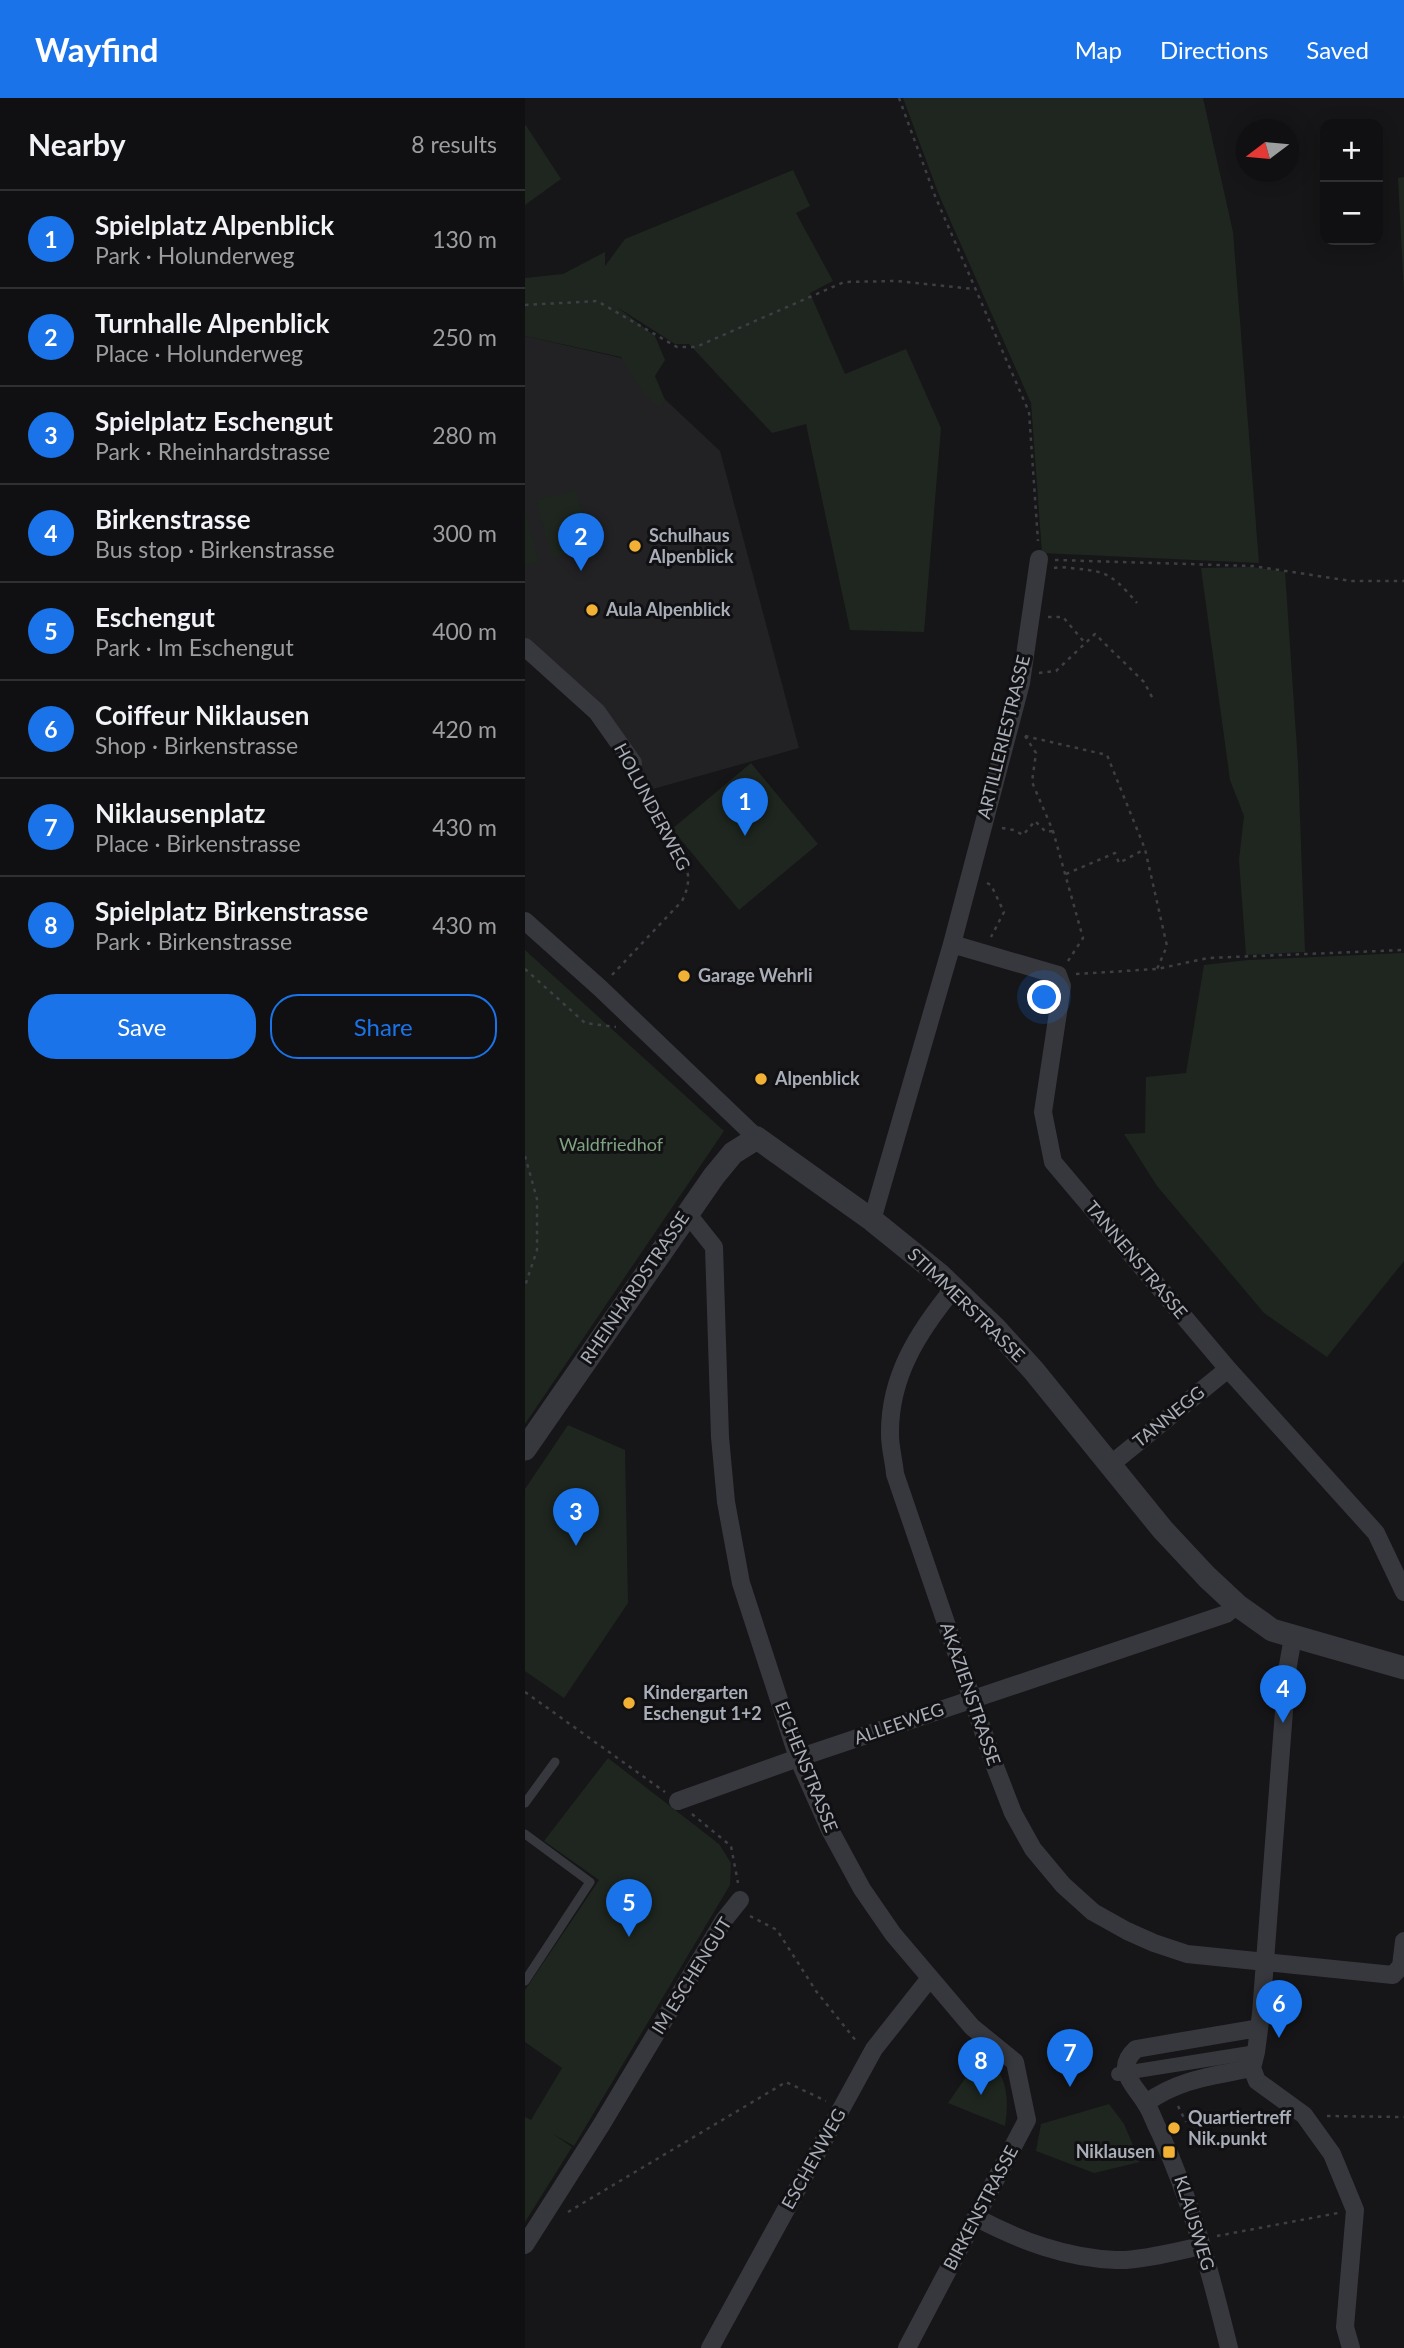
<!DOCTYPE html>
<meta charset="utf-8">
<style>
body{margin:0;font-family:Lato,sans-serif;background:#19191b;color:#f1f3f6}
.controls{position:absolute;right:21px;top:21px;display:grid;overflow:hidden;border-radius:14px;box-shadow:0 4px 18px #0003}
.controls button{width:63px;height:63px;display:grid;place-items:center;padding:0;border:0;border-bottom:2px solid #303032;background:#101012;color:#f1f3f6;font:35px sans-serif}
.compass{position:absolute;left:711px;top:21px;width:63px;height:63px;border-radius:50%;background:#101012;box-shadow:0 4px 18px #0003;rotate:254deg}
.you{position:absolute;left:520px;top:900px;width:24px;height:24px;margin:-18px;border:5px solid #fff;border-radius:50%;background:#1a73e8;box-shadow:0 0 0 10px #1a73e833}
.badge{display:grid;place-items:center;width:46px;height:46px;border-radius:50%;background:#1a73e8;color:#fff;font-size:23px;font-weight:700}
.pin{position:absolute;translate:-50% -58px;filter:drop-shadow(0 2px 4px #0008)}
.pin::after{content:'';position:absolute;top:37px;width:24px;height:21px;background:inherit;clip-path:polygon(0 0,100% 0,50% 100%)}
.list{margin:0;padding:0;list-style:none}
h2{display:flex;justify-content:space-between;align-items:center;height:91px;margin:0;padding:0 28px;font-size:30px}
h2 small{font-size:23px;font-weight:400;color:#9c9d9f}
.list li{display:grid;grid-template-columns:46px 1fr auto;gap:21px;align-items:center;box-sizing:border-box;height:98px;padding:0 28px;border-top:2px solid #303032}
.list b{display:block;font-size:26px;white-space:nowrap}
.list p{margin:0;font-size:23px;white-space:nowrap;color:#9c9d9f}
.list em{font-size:23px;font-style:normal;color:#9c9d9f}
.actions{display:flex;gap:14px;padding:21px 28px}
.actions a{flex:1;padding:16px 0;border:2px solid #1a73e8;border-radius:28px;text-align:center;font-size:24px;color:#1a73e8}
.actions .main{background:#1a73e8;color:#fff}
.map{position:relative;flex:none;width:879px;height:2250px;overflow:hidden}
header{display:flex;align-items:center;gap:42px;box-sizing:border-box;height:98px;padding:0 35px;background:#1a73e8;color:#fff}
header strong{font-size:33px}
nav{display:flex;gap:38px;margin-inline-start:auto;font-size:24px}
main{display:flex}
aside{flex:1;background:#101012}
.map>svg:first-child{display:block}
</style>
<header>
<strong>Wayfind</strong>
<nav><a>Map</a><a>Directions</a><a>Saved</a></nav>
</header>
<main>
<aside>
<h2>Nearby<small>8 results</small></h2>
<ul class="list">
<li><span class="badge">1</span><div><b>Spielplatz Alpenblick</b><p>Park · Holunderweg</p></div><em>130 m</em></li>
<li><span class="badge">2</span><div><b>Turnhalle Alpenblick</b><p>Place · Holunderweg</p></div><em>250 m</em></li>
<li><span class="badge">3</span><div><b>Spielplatz Eschengut</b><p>Park · Rheinhardstrasse</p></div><em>280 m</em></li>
<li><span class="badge">4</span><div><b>Birkenstrasse</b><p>Bus stop · Birkenstrasse</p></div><em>300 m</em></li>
<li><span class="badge">5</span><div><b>Eschengut</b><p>Park · Im Eschengut</p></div><em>400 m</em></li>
<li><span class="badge">6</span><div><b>Coiffeur Niklausen</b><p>Shop · Birkenstrasse</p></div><em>420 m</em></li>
<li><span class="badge">7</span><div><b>Niklausenplatz</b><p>Place · Birkenstrasse</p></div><em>430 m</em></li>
<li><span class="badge">8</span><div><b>Spielplatz Birkenstrasse</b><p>Park · Birkenstrasse</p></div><em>430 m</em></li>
</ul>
<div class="actions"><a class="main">Save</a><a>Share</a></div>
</aside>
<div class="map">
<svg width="879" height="2250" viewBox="0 0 879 2250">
<rect width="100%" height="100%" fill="#161618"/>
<path fill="#222225" d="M0,238l96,22 99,93 79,297 -146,41 -51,-80 -77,-69z"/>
<path fill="#1e261f" d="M378,0h300l30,134 26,331 -217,-10 -11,-150 -92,-208z
M0,26l36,55 -36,26z
M268,72l17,36 -14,7 37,68 -23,12 35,81 61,-25 35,79 -17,204 -74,-2 -44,-206 -34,9 -83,-89h-14l-58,-37 38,29 10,24 -10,16 10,24 -6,7 -15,-13 -23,-37 -96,-21v-58l38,-4 42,-22v14l20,-27z
M879,79v117l-6,-116z
M51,392l16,58 -40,10 -16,-58z
M0,413l14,51 -14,4z
M727,469l33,5 13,192 7,188 -59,3 -7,-95 5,-44 -14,-36 -29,-212z
M226,665l67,81 -79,66 -67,-81z
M0,852l199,181 -199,293z
M879,855v308l-77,96 -63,-44 -107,-127 -33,-52 21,-1 1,-56 40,-4 18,-108 44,-5z
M43,1327l57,25 3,153 -64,95 -39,-27v-182z
M83,1660l111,86 12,19 -1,22 -156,261 -21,-12 19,13 -47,75v-105l6,3 31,-52 -37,-26v-52l74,-110 -55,-39z
M459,1953c22,26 26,42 21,75l-57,-23z
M584,2006l15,20 16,38 -46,11 -58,-22 5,-27z"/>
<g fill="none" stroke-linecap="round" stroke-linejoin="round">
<path stroke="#3d3f44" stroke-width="2.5" stroke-dasharray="3.5 5" stroke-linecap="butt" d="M374,0l36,98 94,216 9,129
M0,207l72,-4 80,46h19l148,-65 52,-1 78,8
M530,462l198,6 98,15h53
M529,470l7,-1c43,5 46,1 76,36
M523,519h15l22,26
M514,575l17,-2 39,-37 49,48 9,17
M500,638l82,19 38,94 22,97 -10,23
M500,638l11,17 -4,29 21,49 30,107 -15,23
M477,730l12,2 9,5 12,-14 11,11 7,-1
M541,776l49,-21 4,10 26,-14
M462,785l4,2 13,27 -13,25
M0,871l60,54 31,4
M551,876l81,-5 51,-11 196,-8
M87,877l70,-74c7,-14 8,-24 3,-39l-48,-82
M0,1058l12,43v51l-12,36
M0,1594l140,100
M167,1716l39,32 7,37
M225,1818l27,14 39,61 41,51
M653,2008l8,16
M802,2018l77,1
M43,2114l218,-130 40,19
M692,2138l121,-23"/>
<path stroke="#37383d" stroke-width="9" d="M0,1705l30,-41
M0,1736l65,48 -65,99"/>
<path stroke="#37383d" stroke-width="14" d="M593,1976l138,-22"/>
<path stroke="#37383d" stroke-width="18" d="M0,549l72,65 36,51
M0,823l75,67 157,150
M427,846l106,31 4,11 -19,126 10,50 175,207 148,164 28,59
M162,1115l27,34 6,190 6,65 15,81 57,175 32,72 32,59 31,45 79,93 43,35 12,58 -120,228
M347,1122l80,-276 69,-261 18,-124
M429,1190c-36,44 -65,89 -64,147 0,13 4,26 5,39l101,295 17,44 20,36 30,36 30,27 34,19 27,12 33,11 206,21 8,-9 3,-25
M585,1367l118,-96
M153,1703l120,-43 428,-144 11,-9
M727,1970l4,-16 5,-38 26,-343 6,-34
M727,1970l5,13 47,34 28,39 23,56 -10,117 6,21
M621,2005c33,-24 67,-27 106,-35
M452,2120c44,23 89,40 139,42 23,1 62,-9 85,-14
M0,2147l75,-118 124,-207 16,-20
M185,2250l164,-299 56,-71
M704,2250c-18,-73 -37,-146 -69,-215 -5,-9 -8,-20 -14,-29 -11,-19 -33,-34 -10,-55l123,-21"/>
<path stroke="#37383d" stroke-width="23" d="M0,1351l189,-273 19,-23 24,-15 115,82 68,55 55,53 39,43 129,159 44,47 30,28 35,25 132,38"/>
</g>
<g fill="#f2b134" stroke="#111113" stroke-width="2.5">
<circle cx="110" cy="448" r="7"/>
<circle cx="67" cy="512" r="7"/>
<circle cx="159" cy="878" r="7"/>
<circle cx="236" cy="981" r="7"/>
<circle cx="104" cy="1605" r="7"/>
<circle cx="649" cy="2030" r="7"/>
<rect x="637" y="2047" width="14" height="14" rx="3.5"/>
</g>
<g text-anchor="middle" stroke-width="6" stroke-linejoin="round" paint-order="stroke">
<g font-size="18" font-weight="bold" fill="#a8adb8" stroke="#111113" text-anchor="start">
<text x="124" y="444">Schulhaus<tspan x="124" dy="21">Alpenblick</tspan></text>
<text x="81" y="518">Aula Alpenblick</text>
<text x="173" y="884">Garage Wehrli</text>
<text x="250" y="987">Alpenblick</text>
<text x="118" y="1601">Kindergarten<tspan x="118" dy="21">Eschengut 1+2</tspan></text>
<text x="663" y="2026">Quartiertreff<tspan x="663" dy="21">Nik.punkt</tspan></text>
<text x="630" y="2060" text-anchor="end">Niklausen</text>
</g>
<g font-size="18" fill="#a8adb8" stroke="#111113">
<text transform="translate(479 639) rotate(-76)" y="6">ARTILLERIESTRASSE</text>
<text transform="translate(127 709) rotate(62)" y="6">HOLUNDERWEG</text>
<text transform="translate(611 1162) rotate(50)" y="6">TANNENSTRASSE</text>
<text transform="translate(110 1190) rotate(-56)" y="6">RHEINHARDSTRASSE</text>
<text transform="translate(441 1207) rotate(44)" y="6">STIMMERSTRASSE</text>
<text transform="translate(644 1319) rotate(-39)" y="6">TANNEGG</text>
<text transform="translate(445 1596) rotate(71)" y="6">AKAZIENSTRASSE</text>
<text transform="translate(374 1626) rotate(-19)" y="6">ALLEEWEG</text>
<text transform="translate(281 1669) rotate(68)" y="6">EICHENSTRASSE</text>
<text transform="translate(167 1878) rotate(-58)" y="6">IM ESCHENGUT</text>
<text transform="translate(289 2061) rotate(-61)" y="6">ESCHENWEG</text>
<text transform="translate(456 2110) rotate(-62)" y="6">BIRKENSTRASSE</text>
<text transform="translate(669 2125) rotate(73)" y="6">KLAUSWEG</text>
</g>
<g font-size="18" fill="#7fa381" stroke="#111113">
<text x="86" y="1053">Waldfriedhof</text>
</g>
</g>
</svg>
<div class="controls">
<button>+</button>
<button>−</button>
</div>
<svg class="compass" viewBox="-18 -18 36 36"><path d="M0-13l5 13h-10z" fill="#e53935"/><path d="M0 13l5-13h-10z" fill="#9c9d9f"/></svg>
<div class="you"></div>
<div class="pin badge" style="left:220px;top:738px">1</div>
<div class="pin badge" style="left:56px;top:473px">2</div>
<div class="pin badge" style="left:51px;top:1448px">3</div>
<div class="pin badge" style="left:758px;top:1625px">4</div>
<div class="pin badge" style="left:104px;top:1839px">5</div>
<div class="pin badge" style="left:754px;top:1940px">6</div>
<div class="pin badge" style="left:545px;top:1989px">7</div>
<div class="pin badge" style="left:456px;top:1997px">8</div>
</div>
</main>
